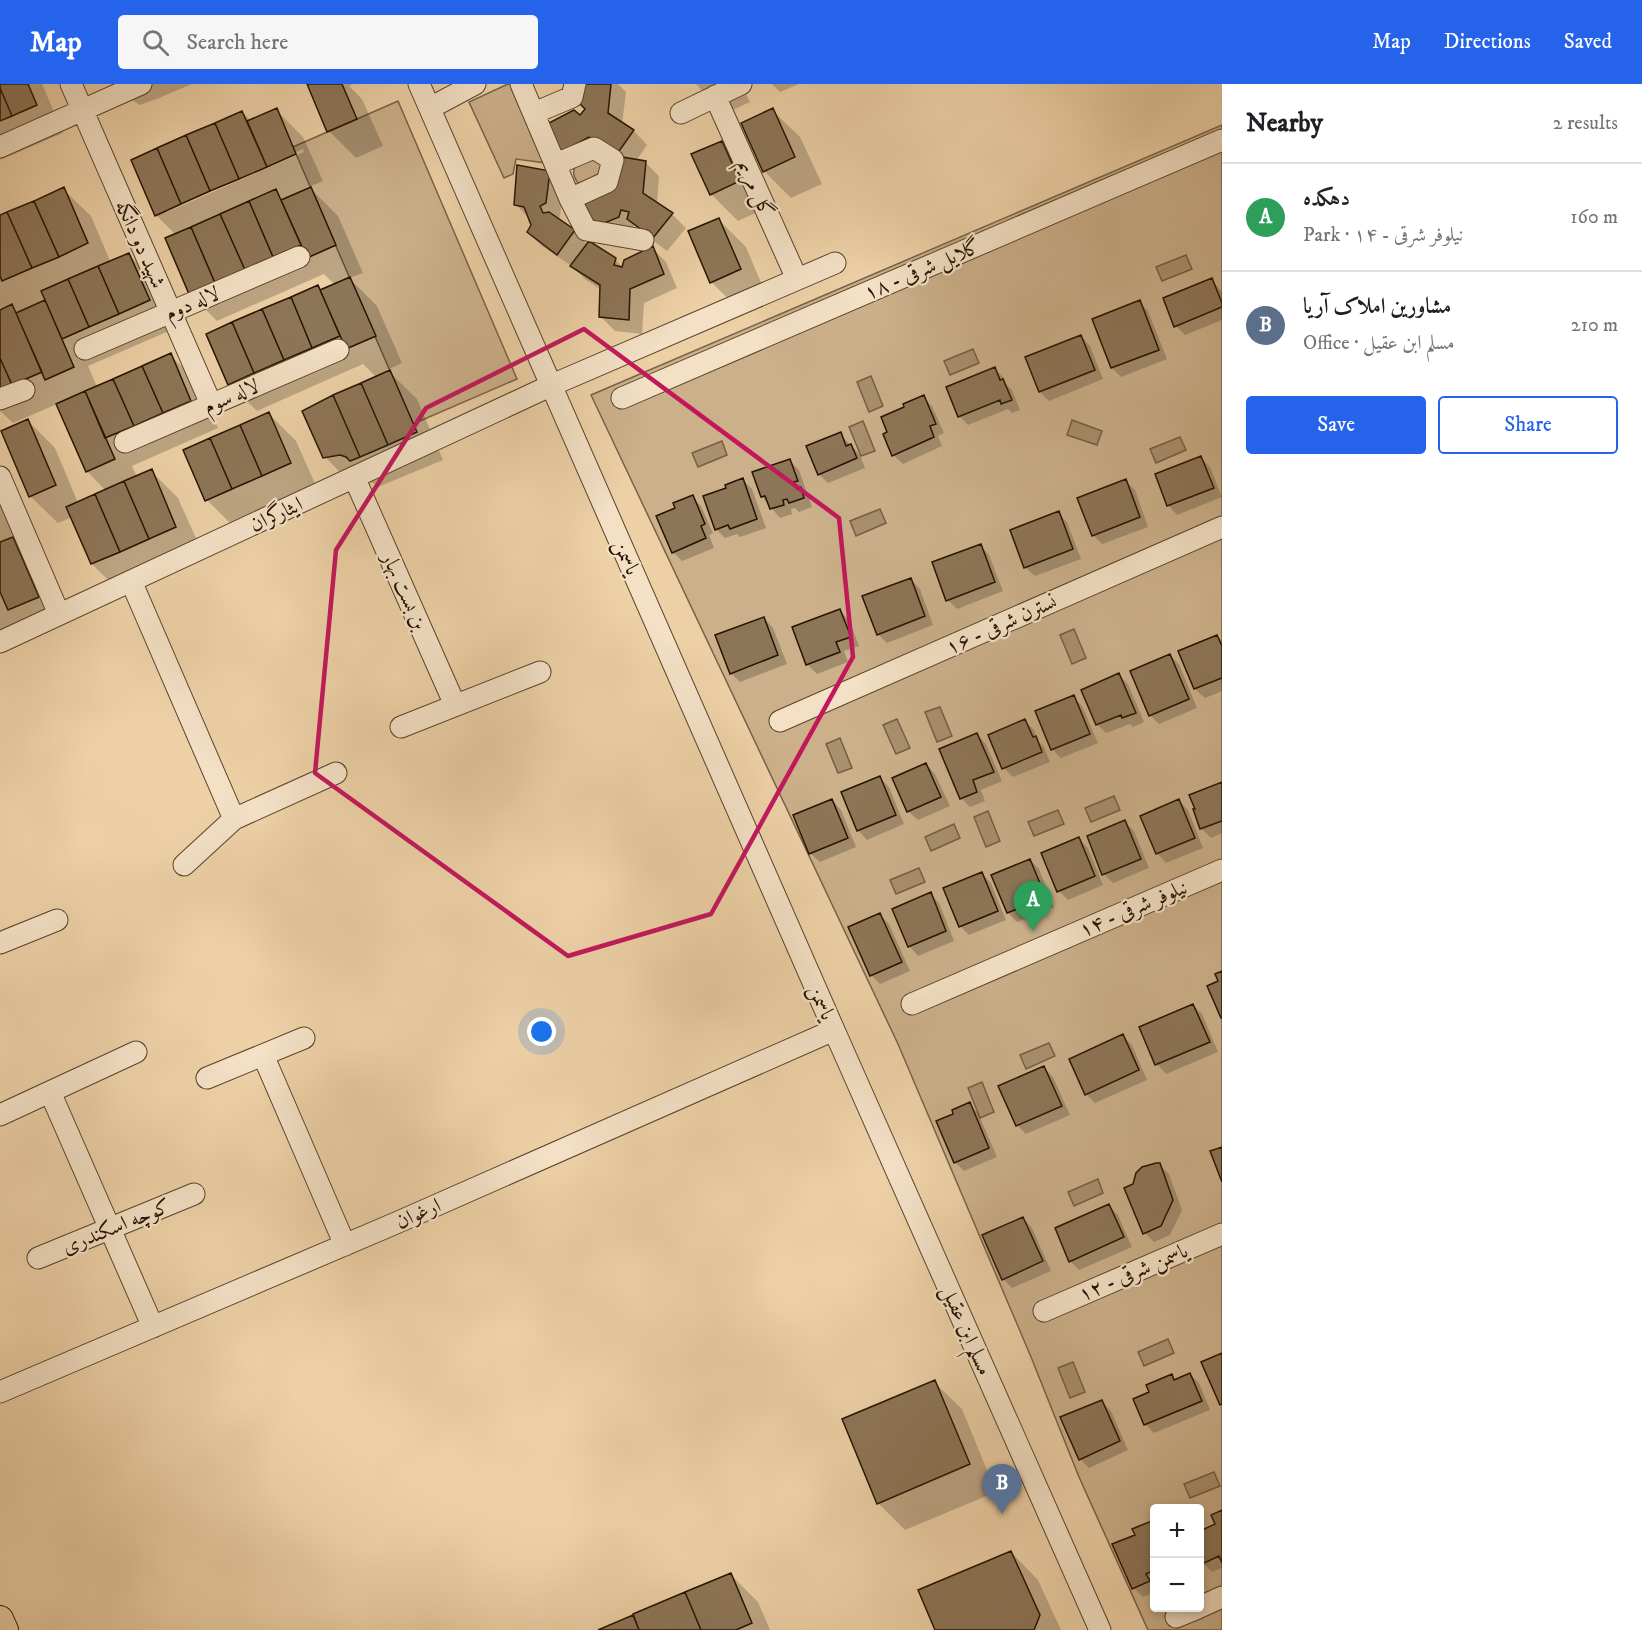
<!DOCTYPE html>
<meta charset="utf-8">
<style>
body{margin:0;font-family:"IM FELL DW Pica",Amiri,serif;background:#f6f6f6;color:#202124}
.controls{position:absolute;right:18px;bottom:18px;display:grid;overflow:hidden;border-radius:6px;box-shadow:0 3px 9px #0003}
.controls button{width:54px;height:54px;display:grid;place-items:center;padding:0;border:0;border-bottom:2px solid #e0e0e0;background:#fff;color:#202124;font:30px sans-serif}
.you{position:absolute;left:542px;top:948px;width:21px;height:21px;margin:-15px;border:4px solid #fff;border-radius:50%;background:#1a73e8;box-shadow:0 0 0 9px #1a73e833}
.badge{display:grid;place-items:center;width:39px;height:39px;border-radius:50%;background:#2563eb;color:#fff;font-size:20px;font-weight:700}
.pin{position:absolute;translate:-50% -50px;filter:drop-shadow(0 2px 3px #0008)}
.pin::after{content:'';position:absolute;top:32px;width:21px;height:18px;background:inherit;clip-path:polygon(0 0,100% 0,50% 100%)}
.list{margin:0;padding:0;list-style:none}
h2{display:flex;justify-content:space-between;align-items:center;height:78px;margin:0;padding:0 24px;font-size:26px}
h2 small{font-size:20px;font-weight:400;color:#757577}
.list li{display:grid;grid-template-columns:39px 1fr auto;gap:18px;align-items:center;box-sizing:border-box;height:108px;padding:0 24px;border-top:2px solid #e0e0e0}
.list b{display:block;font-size:22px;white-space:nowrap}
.list p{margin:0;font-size:20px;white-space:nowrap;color:#757577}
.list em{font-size:20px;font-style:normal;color:#757577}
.actions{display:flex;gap:12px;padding:18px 24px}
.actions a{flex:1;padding:14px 0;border:2px solid #2563eb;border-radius:6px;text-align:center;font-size:21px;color:#2563eb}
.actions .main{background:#2563eb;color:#fff}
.icon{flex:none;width:33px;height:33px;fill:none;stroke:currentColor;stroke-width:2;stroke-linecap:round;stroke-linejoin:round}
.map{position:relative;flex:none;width:1222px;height:1546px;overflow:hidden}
header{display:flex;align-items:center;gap:36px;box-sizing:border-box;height:84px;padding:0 30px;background:#2563eb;color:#fff}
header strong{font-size:28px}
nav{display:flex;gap:33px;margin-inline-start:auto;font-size:21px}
.search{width:420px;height:54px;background:#f6f6f6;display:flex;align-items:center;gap:15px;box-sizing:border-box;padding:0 21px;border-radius:6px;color:#757577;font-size:22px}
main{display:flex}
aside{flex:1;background:#fff}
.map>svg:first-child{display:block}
</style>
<header>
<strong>Map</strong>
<div class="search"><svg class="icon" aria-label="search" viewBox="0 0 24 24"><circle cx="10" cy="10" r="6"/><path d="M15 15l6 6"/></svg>Search here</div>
<nav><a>Map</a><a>Directions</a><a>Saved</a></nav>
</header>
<main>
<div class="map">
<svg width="1222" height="1546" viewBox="0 0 1222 1546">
<rect width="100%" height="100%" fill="#edd0a6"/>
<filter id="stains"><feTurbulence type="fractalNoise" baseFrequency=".00333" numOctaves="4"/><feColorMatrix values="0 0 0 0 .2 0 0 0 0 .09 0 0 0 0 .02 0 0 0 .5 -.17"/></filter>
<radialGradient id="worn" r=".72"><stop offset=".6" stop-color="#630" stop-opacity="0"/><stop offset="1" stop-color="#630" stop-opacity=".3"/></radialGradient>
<path fill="#cbb08a" stroke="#786246" stroke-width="1.5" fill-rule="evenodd" d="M508,0h2l36,79 -30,-4 -3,15 -9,4 -35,-76z
M398,17l119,278 -104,45 -120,-277z
M1222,41v1505h-74l-69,-153 -48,-120 -133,-313 -307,-649zM1154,1424h46v100h-46z
M581,74l19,2 5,14 -25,11c-10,-10 -7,-18 1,-27z"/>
<path fill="#a9906e" stroke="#755e42" stroke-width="1.5" d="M1186,171l6,14 -30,12 -6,-14z
M973,265l6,14 -29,12 -6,-14z
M871,292l12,30 -14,6 -12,-30z
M1072,336l30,11 -5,14 -30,-10z
M863,337l12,30 -14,5 -12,-29z
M1180,353l6,13 -30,13 -6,-14z
M722,357l5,14 -29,12 -6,-14z
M880,425l6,14 -30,13 -6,-15z
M1074,545l12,29 -14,6 -12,-29z
M940,623l12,29 -15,6 -12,-30z
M897,635l13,29 -14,6 -13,-29z
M840,654l12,30 -14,5 -12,-29z
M1114,712l6,14 -29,12 -6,-14z
M1058,726l6,14 -30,12 -6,-14z
M988,727l12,30 -14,6 -12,-30z
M954,740l6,14 -29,13 -6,-14z
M919,784l6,14 -29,12 -6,-14z
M1049,959l6,13 -29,13 -6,-14z
M982,998l12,30 -14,6 -12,-30z
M1098,1095l5,14 -29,13 -6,-14z
M1168,1255l6,14 -30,13 -6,-14z
M1073,1278l12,30 -15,6 -12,-30z
M1214,1388l6,14 -30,12 -6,-14z"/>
<path fill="#0003" fill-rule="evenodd" d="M0,0h42l21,49 -63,27z
M114,0h78l-33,14 -19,7 -13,-8z
M308,0h45l-4,2 13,13 21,47 -27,12 -27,-27z
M583,0h35l8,8 -4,32 12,7 13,14 -11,16 9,1 14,14 -2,28 15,10 14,14 -19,23 -24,-18 -9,-9 -1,7 -42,-3 27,-69 -59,-6 21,-36 7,-8z
M696,0h45l9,18 -26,12z
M772,0h27l-19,8z
M276,26l27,27 20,44 -14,6 29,29 25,57 -14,5 28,28 25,57 -15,7 30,29 26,61 -65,27 -3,-3 -6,-2 -17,2 -27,-27 51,-80 -13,-13 -106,47 -28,-27 89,-97 4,4 13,-6 -11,-11 -107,47 -27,-27 -14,-59 -20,-20 86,-103 9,9zM303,65l1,3 -137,60v-3z
M772,26l28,27 22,47 -31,14 -27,-27z
M722,58l27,28 17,38 -28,13 -27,-27z
M549,89l14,14 -3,30 -4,2 18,12 14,14 27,14 8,9 29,-20 14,14 11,26 -33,15 -2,31 -27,-3 -14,-14 1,-27 -16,-10 -13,-13 -31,-21 -14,-14 5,-7 -3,-6 -14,-14z
M63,105l28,27 20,47 18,-8 27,27 20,46 -88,38 9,21 73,-32 28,27 20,46 -86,38 5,11 14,-6 27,27 25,56 -84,37 -27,-27 -20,-47 -14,6 -28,-27 -3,-76 28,28 23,55 28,-12 -19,-20 -30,-67 -44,19 -13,-12v-194z
M719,136l27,27 21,50 -28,12 -28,-27z
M1212,196l10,12v28l-37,15 -9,-9z
M1139,218l9,9 19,48 -46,18 -9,-9z
M1081,252l9,10 13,33 -54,22 -9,-9z
M995,285l9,9 2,6 6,6 8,20 -8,3 -4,-4 -40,16 -9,-9z
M923,313l9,9 12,27 -6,3 4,10 -39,18 -10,-9 12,-47z
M269,330l27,27 22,49 -84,37 -27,-27z
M840,350l20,21 5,13 -37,15 -9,-9z
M1201,374l9,9 12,30 -45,18 -9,-10z
M790,377l9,9 7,20 -4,1 7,7 3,9 -13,5 -4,-4 -4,1 1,5 -12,4 -18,-21z
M743,396l9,9 14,39 -26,9 -3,-3 -12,4 -9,-9 12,-40z
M1126,397l9,9 13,37 -46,17 -9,-9z
M0,398l24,55 -9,4 24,25 26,58 -55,25 -10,-10z
M692,413l9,9 12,27 -4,2 5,13 -32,13 -9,-9 4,-43z
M1058,429l9,9 14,37 -46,17 -10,-9z
M980,461l9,10 14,36 -46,18 -9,-9z
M910,495l10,10 13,36 -46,18 -9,-9z
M840,527l9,9 10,26 -15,5 4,11 -31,12 -9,-9 -14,-37z
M764,534l9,10 14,36 -47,18 -9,-9z
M1217,552l5,5v50l-17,7 -10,-9 -15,-37z
M1170,571l9,9 18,44 -38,16 -9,-9z
M1119,591l9,9 16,38 -11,5 -3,-3 -24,9 -9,-9z
M1073,613l9,9 16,37 -37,15 -9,-9z
M1025,637l9,9 4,11 6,6 6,15 -37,15 -9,-9z
M977,650l9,10 16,37 -21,9 4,11 -15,6 -9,-9z
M926,680l9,10 15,32 -32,14 -10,-9z
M880,694l9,9 15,37 -37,16 -9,-10z
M1221,699l1,50 -11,5 -9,-9 -8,-19z
M832,716l9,10 15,37 -36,15 -10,-9z
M1179,717l9,9 15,38 -37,15 -9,-10z
M1125,738l9,9 15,37 -36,15 -9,-9z
M1079,755l9,9 15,37 -35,15 -9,-9z
M1030,776l9,9 15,38 -37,15 -9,-9z
M982,790l9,9 15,37 -37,15 -9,-9z
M930,810l9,9 15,38 -36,15 -9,-10z
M880,831l9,9 21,47 -30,13 -9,-9z
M1193,921l9,9 16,38 -52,22 -9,-10 -16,-37z
M1123,952l9,9 15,35 -52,23 -9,-9z
M1044,984l9,9 17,38 -44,19 -9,-9z
M969,1020l9,9 19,44 -33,14 -9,-9v-47z
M1159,1081l10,9 13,36 -12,25 -16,7 -9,-9 -11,-48z
M1109,1122l9,9 14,32 -53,23 -9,-9z
M1023,1134l9,10 19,43 -39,17 -9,-9z
M1190,1290l9,9 11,27 -56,23 -9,-9 6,-31 20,-17 5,4z
M934,1298l28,27 34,83 -91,38 -27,-27z
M1102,1318l9,9 17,39 -39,18 -9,-9z
M1222,1428v56l-10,4 -9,-9 -3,-8v-22l17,-8 -4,-9z
M1154,1437v71l-11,5 -9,-9 -20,-43 23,-10 -3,-5z
M1011,1468l27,28 23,50h-125z
M731,1491l27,27 12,28h-169z"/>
<path fill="#8d7557" stroke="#261301" stroke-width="1.5" d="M0,0h28l9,21 -25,11 -12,-28z
M307,0h35l15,35 -30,13z
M581,0h30l-3,29 26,17 -17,24 -28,-17 -31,17 -13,-29 29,-15 6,5 5,-6 -5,-5z
M0,4l12,28 -12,5z
M277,24l19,46 -29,13 -20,-46z
M773,24l22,49 -32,15 -22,-49z
M242,27l25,56 -28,12 -24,-56z
M215,39l24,56 -29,12 -24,-56z
M186,51l24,56 -29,13 -24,-56z
M722,57l18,40 -30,14 -19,-41z
M157,64l24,56 -26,12 -24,-56z
M616,72l30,5 -3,32 30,20 -20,25 -26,-19 2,-7 -8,-2 -2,7 -29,12 -11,-28z
M517,81l33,6 -4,32 -6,3 3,7 6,-1 26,18 -18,25 -30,-23 4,-7 -7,-18 -10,-2z
M64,103l24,56 -29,14 -25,-56z
M311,103l25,58 -29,13 -26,-58z
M276,105l25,56 -28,12 -24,-56z
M34,117l25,56 -27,11 -25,-56z
M249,117l24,56 -28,13 -25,-56z
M7,128l25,56 -30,13 -2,-5v-61z
M220,130l25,56 -30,13 -24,-56z
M719,134l22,51 -31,14 -22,-52z
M191,143l24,56 -26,11 -24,-56z
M589,157l27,17 -2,7 8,2 2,-7 29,-14 11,28 -34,15 -1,31 -30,-3 1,-32 -30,-19z
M129,169l21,47 -31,14 -21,-48z
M98,182l21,48 -30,13 -21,-48z
M350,193l26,59 -30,13 -26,-59z
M1212,194l10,25v4l-48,20 -11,-29z
M68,195l21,48 -27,12 -21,-48z
M318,201l22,51 -28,12 -21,-51z
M291,213l21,51 -28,12 -22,-51z
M45,216l29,67 -29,13 -29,-67z
M1140,216l19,50 -48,18 -19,-49z
M12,220l30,68 -30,13 -12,-27v-48z
M262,225l22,51 -30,13 -22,-51z
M232,238l22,51 -26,12 -22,-51z
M1081,251l14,35 -56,22 -14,-35z
M171,269l20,48 -28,12 -21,-47z
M0,274l12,27 -12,5z
M142,282l21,47 -29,13 -21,-47z
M995,283l5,13 3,-1 9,21 -11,4 -1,-4 -42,17 -12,-30z
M390,286l27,62 -29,13 -27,-62z
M113,295l21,47 -29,12 -20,-47z
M361,299l27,62 -28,12 -27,-62z
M85,307l30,68 -29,13 -30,-68z
M333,311l27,62 -10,4 -4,-4 -6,-2 -17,3 -21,-47z
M924,311l12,29 -6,2 4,11 -42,19 -9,-22 4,-2 -6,-15 23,-10 -1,-3z
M269,328l22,51 -29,13 -22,-51z
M28,335l28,66 -27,12 -28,-66z
M240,341l22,51 -30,13 -22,-51z
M841,348l5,14 5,-2 6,14 -39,17 -12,-29z
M210,354l22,51 -27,12 -22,-51z
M1201,372l13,32 -47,18 -12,-32z
M790,375l8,22 -4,1 3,7 4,-2 3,11 -15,5 -2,-4 -4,1 1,5 -14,4 -5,-13 -4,1 -9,-25z
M152,385l24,58 -27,12 -25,-58z
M743,394l14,41 -27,10 -2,-4 -13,5 -12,-34 23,-8 -1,-3z
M1126,395l14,38 -48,19 -15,-38z
M124,397l25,58 -29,13 -25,-58z
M95,410l25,58 -29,12 -25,-57z
M693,411l12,29 -4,2 5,12 -34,15 -16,-37 19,-8 -2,-5z
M1059,427l14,38 -49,19 -14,-38z
M13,453l26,60 -31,13 -8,-18v-50z
M981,460l14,38 -49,19 -14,-39z
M911,494l14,38 -48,19 -15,-39z
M840,525l11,28 -15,5 4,10 -34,13 -14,-38z
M764,533l14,38 -48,19 -15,-39z
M1217,551l5,11v32l-28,11 -16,-38z
M1170,570l19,45 -40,17 -19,-45z
M1119,589l17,40 -14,5 -1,-3 -25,10 -15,-35z
M1074,611l16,39 -39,16 -16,-39z
M1025,635l8,18 3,-1 6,16 -40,17 -14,-34z
M977,649l17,39 -21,8 4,12 -17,7 -21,-50z
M926,679l15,34 -34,15 -15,-34z
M880,692l16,39 -39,16 -16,-39z
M1222,698v39l-22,8 -7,-20h2l-6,-14z
M832,715l16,39 -39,16 -16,-39z
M1179,715l16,39 -39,16 -16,-38z
M1125,736l16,39 -39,16 -15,-39z
M1079,753l16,39 -38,16 -16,-39z
M1030,775l16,39 -39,15 -16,-38z
M982,788l16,39 -39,16 -16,-39z
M931,808l15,39 -38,16 -16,-38z
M880,829l22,49 -32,14 -22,-49z
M1222,887v47h-1l-14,-32 11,-5 -3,-7z
M1193,920l17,38 -55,23 -16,-38z
M1123,950l16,36 -54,25 -16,-36z
M1044,982l18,40 -46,20 -18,-40z
M970,1018l19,46 -35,15 -18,-42 17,-7 -1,-4z
M1222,1063v35l-12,-31z
M1156,1079h4l13,37 -12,26 -18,8 -19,-46 9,-4 3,-11 6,-6z
M1109,1120l15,33 -55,25 -14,-34z
M1023,1133l20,44 -41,19 -20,-45z
M1222,1269v51l-2,1 -19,-43z
M1190,1289l12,28 -58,24 -11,-26 16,-7 -3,-7 26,-11 2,6z
M935,1296l35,84 -93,40 -35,-85z
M1102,1316l18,41 -41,19 -19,-43z
M1222,1426v53l-3,-7 -17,8 -2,-5v-28l15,-7 -4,-9z
M1154,1436v50l-8,4 4,7 -18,8 -20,-45 23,-9 -3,-6z
M1011,1467l29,64 -6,15h-99l-17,-40z
M731,1489l21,50 -16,7h-35l-16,-38z
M685,1508l16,38h-62l-6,-16z
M633,1531l6,15h-41z"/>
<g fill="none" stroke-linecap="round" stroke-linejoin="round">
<g stroke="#58422a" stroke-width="23">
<path id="minor" d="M71,0l140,320
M419,0l415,946 266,600
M521,0l49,115 16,31 57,10
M715,12l82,183
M430,24l45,-24
M534,29l38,-16 3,-13
M681,29l60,-29
M0,63l141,-63
M556,80l38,-16 19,12 -6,22 -37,17
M85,265l214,-92
M622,314l600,-258
M0,315l24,-9
M125,358l213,-92
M0,393l59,137
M354,393l101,228
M131,497l103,238 -50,46
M0,558l552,-257 283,-122
M780,637l442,-194
M401,643l139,-55
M234,735l102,-46
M0,859l57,-23
M912,920l310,-134
M263,971l82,190
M207,994l97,-40
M50,1008l103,235
M0,1031l136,-63
M38,1174l156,-64
M1044,1227l178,-77
M0,1308l396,-169 438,-193
M1200,1523l22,-10
M1176,1533l22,-9"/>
</g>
<g stroke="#261301" stroke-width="28">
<path id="major" d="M0,1535l5,11"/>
</g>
<use href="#minor" stroke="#f3e0c5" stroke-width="21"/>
<use href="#major" stroke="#edd0a6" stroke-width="26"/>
</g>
<path fill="none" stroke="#c2185b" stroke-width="4.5" stroke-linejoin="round" d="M584,245l255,189 14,139 -142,257 -143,42 -253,-183 21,-223 90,-142z"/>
<g text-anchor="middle" stroke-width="4.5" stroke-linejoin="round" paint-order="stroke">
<g font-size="21" fill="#261301" stroke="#f3e0c5">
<text transform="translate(756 104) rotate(66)" y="7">گل مریم</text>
<text transform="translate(141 160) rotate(66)" y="7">شهید دو دانگه</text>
<text transform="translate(922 185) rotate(-23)" y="7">گلایل شرقی - ۱۸</text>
<text transform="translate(192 219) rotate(-23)" y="7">لاله دوم</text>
<text transform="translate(231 312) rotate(-23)" y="7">لاله سوم</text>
<text transform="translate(276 430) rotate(-25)" y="7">ایثارگران</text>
<text transform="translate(627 473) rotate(66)" y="7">یاسمن</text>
<text transform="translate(405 507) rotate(66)" y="7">بن بست بهار</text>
<text transform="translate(1001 540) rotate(-24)" y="7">نسترن شرقی - ۱۶</text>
<text transform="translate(1133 824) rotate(-23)" y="7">نیلوفر شرقی - ۱۴</text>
<text transform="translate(822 918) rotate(66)" y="7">یاسمن</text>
<text transform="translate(418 1129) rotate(-24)" y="7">ارغوان</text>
<text transform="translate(116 1142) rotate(-22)" y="7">کوچه اسکندری</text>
<text transform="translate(1133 1188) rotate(-23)" y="7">یاسمن شرقی - ۱۲</text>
<text transform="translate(967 1246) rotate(66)" y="7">مسلم ابن عقیل</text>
</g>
</g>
<rect width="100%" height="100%" filter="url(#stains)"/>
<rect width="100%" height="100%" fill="url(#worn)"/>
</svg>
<div class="controls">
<button>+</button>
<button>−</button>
</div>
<div class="you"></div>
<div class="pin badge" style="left:1033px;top:847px;background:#2e9e5b">A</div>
<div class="pin badge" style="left:1002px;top:1430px;background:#5c6f8a">B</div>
</div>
<aside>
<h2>Nearby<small>2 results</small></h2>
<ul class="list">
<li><span class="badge" style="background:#2e9e5b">A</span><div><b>دهکده</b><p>Park · نیلوفر شرقی - ۱۴</p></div><em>160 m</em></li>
<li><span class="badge" style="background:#5c6f8a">B</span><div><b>مشاورین املاک آریا</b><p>Office · مسلم ابن عقیل</p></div><em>210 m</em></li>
</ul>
<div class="actions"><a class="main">Save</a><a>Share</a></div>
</aside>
</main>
